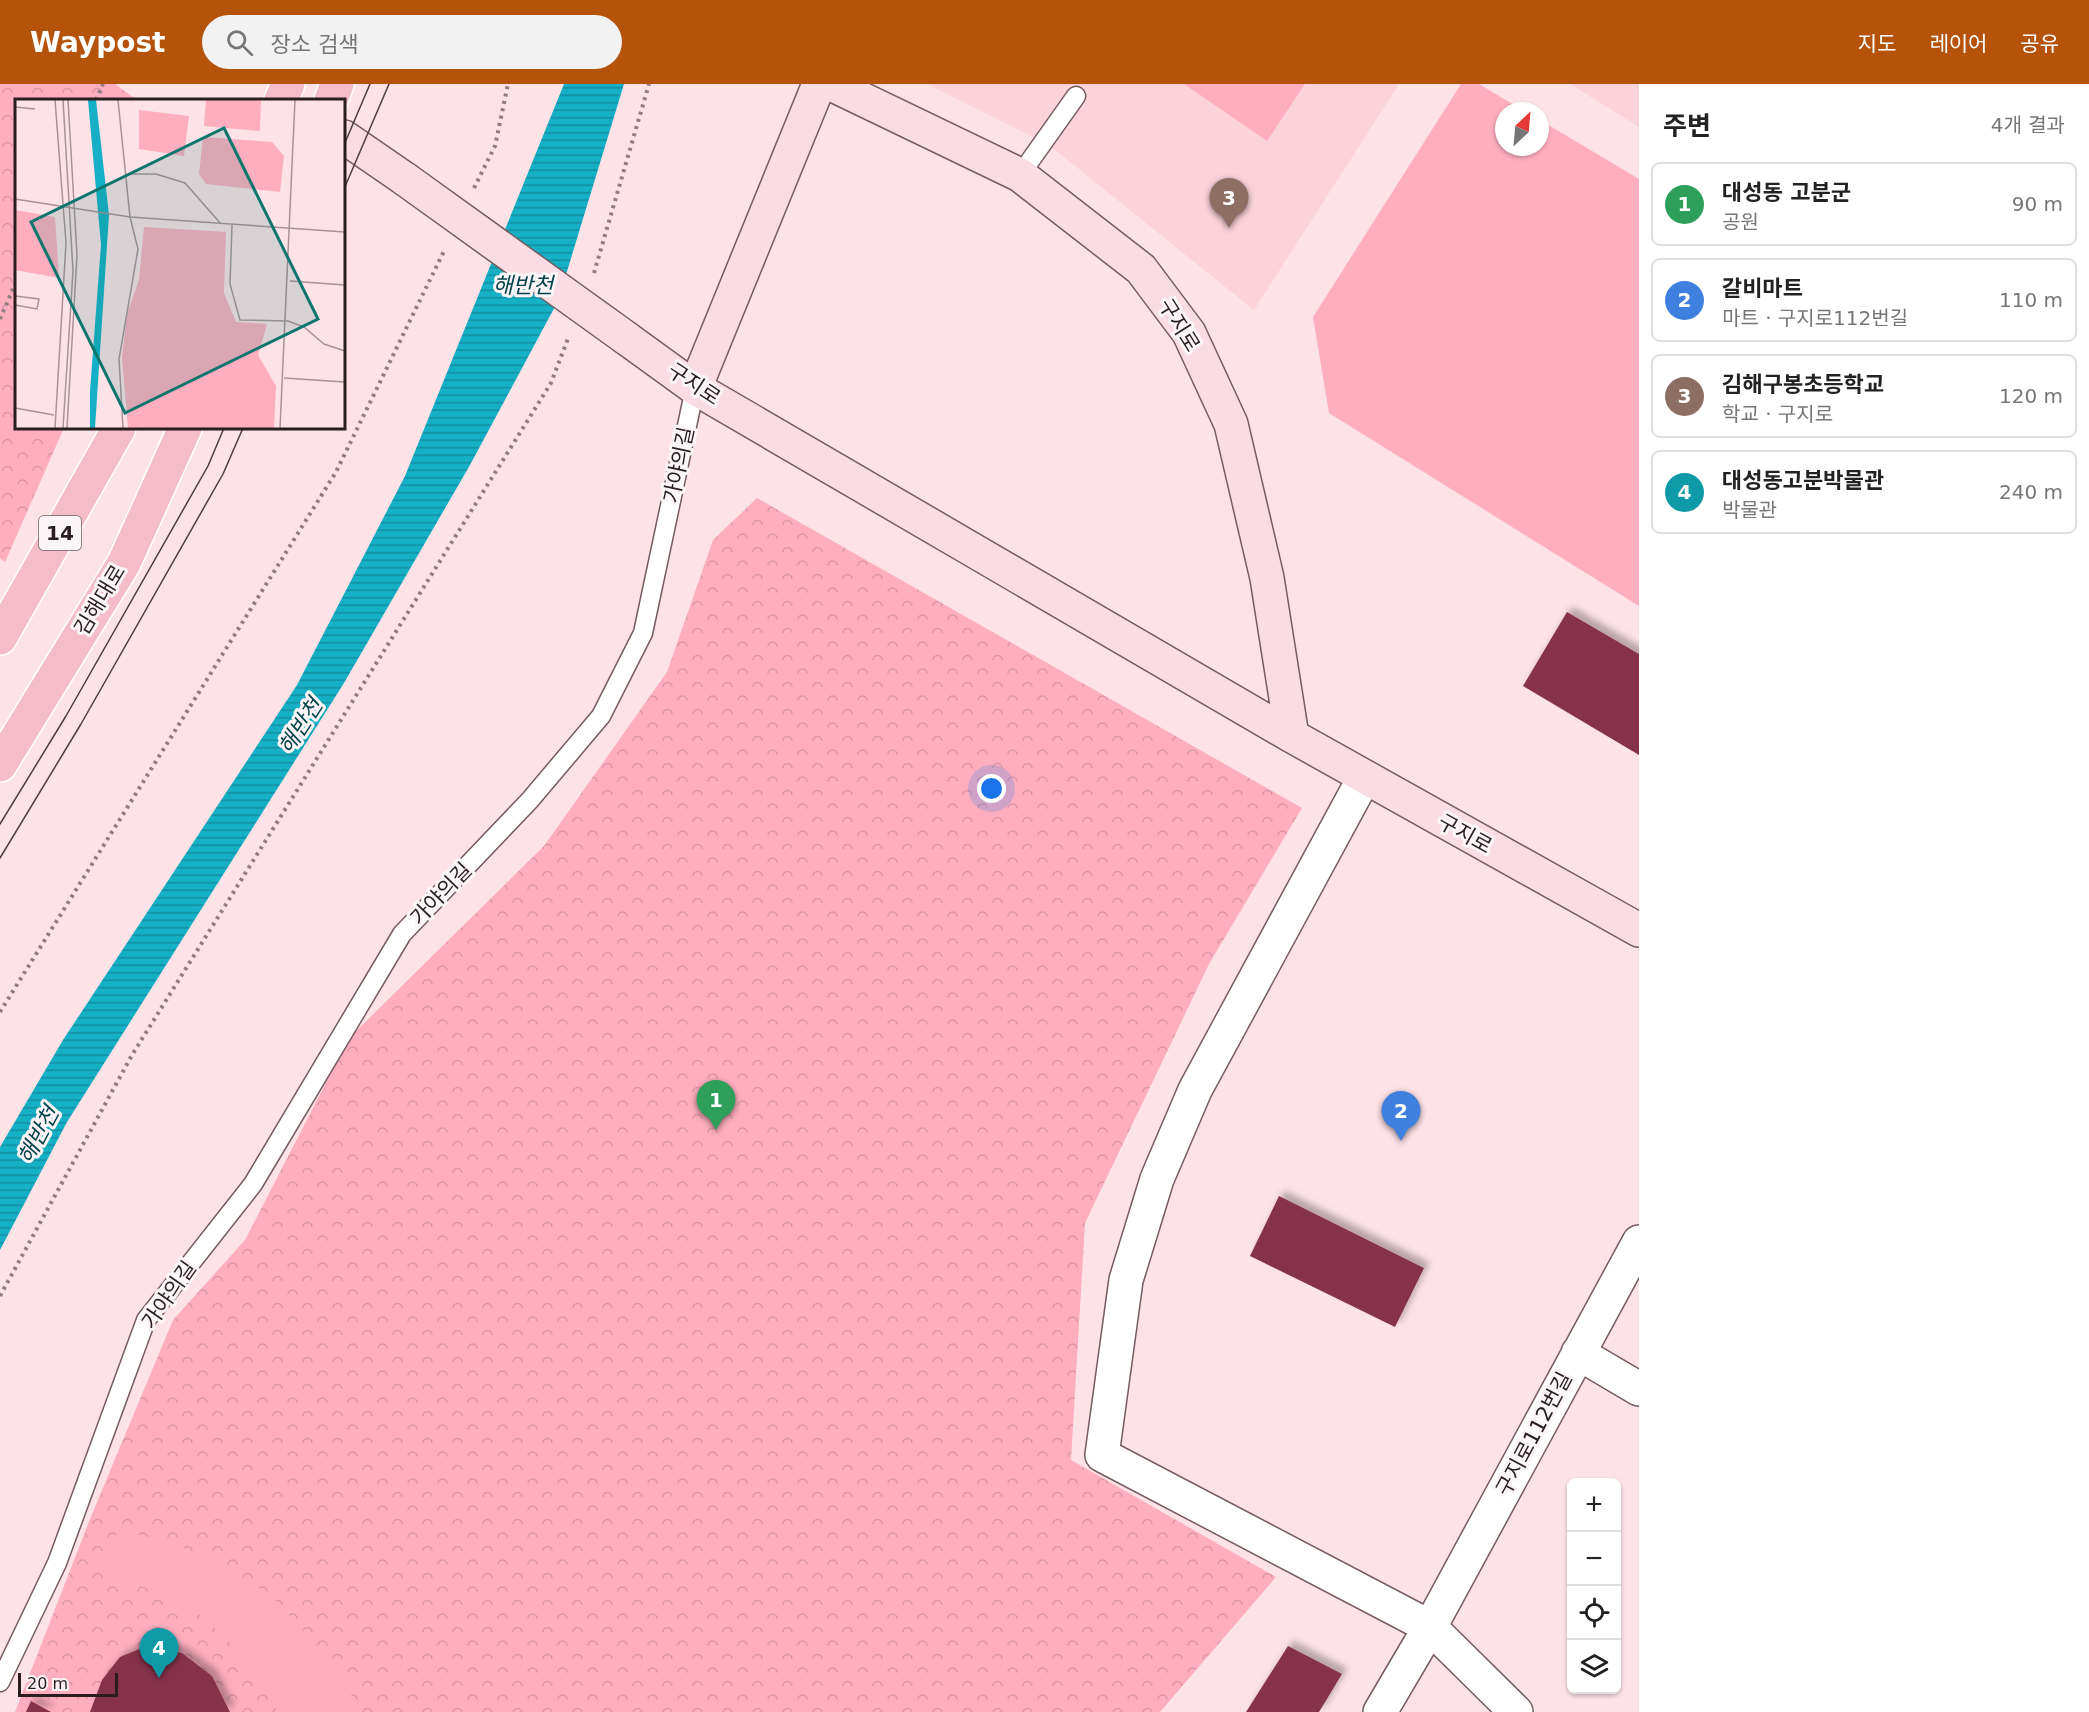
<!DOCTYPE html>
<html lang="ko">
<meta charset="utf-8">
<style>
body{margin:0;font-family:"DejaVu Sans","Noto Sans KR",sans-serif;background:#f2f2f2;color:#222}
.controls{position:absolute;right:18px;bottom:18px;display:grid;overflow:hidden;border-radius:9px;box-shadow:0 2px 4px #0004}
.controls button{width:54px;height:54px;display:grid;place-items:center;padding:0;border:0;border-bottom:2px solid #e0e0e0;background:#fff;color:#222;font:30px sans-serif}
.compass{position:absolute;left:1495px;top:18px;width:54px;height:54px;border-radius:50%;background:#fff;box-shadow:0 2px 4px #0004;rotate:26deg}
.scale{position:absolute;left:18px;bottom:15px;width:100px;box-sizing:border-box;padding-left:6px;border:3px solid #291d1f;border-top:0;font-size:16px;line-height:21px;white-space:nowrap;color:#291d1f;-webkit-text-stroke:4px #fcf5f7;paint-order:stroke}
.you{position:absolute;left:992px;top:705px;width:21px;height:21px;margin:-15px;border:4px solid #fff;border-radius:50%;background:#1a73e8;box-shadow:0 0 0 9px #1a73e833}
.badge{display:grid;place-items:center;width:39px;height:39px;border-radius:50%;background:#b45309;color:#fff;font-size:20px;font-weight:700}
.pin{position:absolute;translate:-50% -50px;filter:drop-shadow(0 2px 3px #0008)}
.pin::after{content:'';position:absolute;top:32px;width:21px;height:18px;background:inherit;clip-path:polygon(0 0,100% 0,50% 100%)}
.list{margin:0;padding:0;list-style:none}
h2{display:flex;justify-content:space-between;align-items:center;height:78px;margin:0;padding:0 24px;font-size:26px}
h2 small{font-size:20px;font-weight:400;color:#767676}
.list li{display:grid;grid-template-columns:39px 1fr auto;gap:18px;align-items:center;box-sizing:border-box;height:84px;margin:0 12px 12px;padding:0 12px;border:2px solid #e0e0e0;border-radius:9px}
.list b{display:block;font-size:22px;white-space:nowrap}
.list p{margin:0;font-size:20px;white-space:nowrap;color:#767676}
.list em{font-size:20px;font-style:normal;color:#767676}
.icon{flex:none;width:33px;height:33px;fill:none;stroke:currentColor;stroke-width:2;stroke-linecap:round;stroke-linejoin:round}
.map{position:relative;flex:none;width:1639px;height:1628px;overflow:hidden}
header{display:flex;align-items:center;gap:36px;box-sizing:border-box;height:84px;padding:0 30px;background:#b45309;color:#fff}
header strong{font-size:28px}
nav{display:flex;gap:33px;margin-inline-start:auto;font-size:21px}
.search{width:420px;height:54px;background:#f2f2f2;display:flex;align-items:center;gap:15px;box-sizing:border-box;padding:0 21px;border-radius:33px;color:#767676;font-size:22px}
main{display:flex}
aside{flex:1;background:#fff}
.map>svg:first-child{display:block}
</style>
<header>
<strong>Waypost</strong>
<div class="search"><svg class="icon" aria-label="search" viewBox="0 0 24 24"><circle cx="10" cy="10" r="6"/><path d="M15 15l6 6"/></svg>장소 검색</div>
<nav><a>지도</a><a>레이어</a><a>공유</a></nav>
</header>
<main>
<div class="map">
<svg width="1639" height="1628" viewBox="0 0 1639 1628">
<defs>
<pattern id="forest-crowns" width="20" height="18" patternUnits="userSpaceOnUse" patternTransform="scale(1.5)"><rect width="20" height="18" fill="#ffaec0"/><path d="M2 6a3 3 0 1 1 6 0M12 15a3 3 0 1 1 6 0" fill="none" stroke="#db95a5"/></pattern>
<pattern id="water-rules" width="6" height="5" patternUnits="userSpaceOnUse" patternTransform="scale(1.5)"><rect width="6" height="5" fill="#15afc6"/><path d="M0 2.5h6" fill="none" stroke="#138ea0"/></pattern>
<filter id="shadow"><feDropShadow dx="5.5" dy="-5.5" stdDeviation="3" flood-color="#0004"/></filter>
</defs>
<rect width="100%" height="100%" fill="#fde2e7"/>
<path fill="#fcd3db" d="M927,0h472l-145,226 -205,-165z
M1570,0h69v43z"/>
<path fill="url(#forest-crowns)" d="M0,0h115l22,16h-121v328h48l-59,134 -5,-4z
M757,414l545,310 -93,156 -124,259 -14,237 205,117 -116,135h-1145l75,-193 83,-199 72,-80 104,-202 195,-192 123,-174 46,-132z"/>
<path fill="#ffaec0" d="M1184,0h121l-38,57z
M1461,0h18l45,27h-20v36h36v-27l99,59v427l-310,-193 -16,-96z
M118,1447l49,10 62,27 43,29 44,47 28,38 17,30h-84l-8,-18 -41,-54 -33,-29 -31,-17 -66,-23z"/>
<path fill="url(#water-rules)" d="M564,0h60l-66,217 -88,164 -126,218 -277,439 -67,128v-103l63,-107 234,-355 108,-209z"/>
<path fill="#87334c" filter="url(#shadow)" d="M1567,528l72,42v101l-116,-69z
M1279,1112l145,72 -29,59 -145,-71z
M147,1562l35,7 30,23 18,36h-140l12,-32 18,-23z
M1288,1562l54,28 -23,38h-73z
M31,1617l20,11h-25z"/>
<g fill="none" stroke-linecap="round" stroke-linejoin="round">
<g stroke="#765b60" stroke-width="21">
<path id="lane" d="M1020,91l56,-79
M0,1598l57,-119 89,-243 107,-136 149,-250 128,-134 71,-84 42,-83 52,-245"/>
</g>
<g stroke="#765b60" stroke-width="36">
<path id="street" d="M1364,694l-169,312 -38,89 -31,101 -24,175 328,172 86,85
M1578,1269l61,36
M1380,1628l50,-85 209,-385"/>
</g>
<g stroke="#765b60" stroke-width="36">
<path id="secondary" d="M831,0l189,91 121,94 48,64 42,91 36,154 25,158
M344,53l61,42
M626,254l69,50 597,348 347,194
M695,304l124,-304"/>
</g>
<g stroke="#fff" stroke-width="36">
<path id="primary" d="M281,16l7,-16
M331,16l6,-16
M0,554l119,-210
M0,681l124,-202 61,-135"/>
</g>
<path stroke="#917d81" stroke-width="4" stroke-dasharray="3 4.5" stroke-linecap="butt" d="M96,16l7,-16
M474,104l21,-42 13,-62
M594,189l55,-189
M0,235l16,-37
M0,928l336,-540 109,-223
M0,1212l132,-241 419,-672 18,-47"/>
<use href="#lane" stroke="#fff" stroke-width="18"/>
<use href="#street" stroke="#fff" stroke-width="33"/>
<use href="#secondary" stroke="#fadde4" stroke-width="33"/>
<use href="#primary" stroke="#f5bcca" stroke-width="33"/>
<path stroke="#4c3d40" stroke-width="1.5" d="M344,61l26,-61
M344,105l45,-105
M0,740l66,-108 142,-250 16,-38
M0,774l81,-134 142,-250 20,-46"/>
<g stroke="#765b60" stroke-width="36" stroke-linecap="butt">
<path id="secondary-bridge" d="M405,95l221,159"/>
</g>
<use href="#secondary-bridge" stroke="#fadde4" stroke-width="33"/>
</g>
<g text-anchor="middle" stroke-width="6" stroke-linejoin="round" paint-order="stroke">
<rect fill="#fcf5f7" stroke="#685e60" stroke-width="1.5" x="39" y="432" width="42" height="34" rx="4.5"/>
<g font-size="20" font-weight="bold" fill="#291d1f">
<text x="60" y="456">14</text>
</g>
<g font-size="21" fill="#291d1f" stroke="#fcf5f7">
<text transform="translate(1179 241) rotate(58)" y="7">구지로</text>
<text transform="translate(694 300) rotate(33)" y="7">구지로</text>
<text transform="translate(679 381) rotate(-78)" y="7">가야의길</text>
<text transform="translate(100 516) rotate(-59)" y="7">김해대로</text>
<text transform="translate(1465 750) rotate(29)" y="7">구지로</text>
<text transform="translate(441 810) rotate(-46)" y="7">가야의길</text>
<text transform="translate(169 1211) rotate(-55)" y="7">가야의길</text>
<text transform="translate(1534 1350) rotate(-62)" y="7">구지로112번길</text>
</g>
<g font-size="22" font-style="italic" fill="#05434d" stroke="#fcf5f7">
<text x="523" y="209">해반천</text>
<text transform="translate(300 642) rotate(-57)" y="8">해반천</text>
<text transform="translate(38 1051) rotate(-62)" y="8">해반천</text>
</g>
</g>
<g transform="translate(15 15)">
<rect width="330" height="330" fill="#fde2e7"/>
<path d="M0,111l40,7 4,61 -44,-8zM129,128l82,5 -2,61 12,29 31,2 -9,31 18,31 -2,42h-146l-6,-71 5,-43 12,-34z" fill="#ffaec0"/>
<path d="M191,1h55l-1,31 -56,-5zM124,11l50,6 -5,40 -45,-7zM188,38l69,5 12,14 -4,36 -74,-8 -7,-10zM128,284l30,13 16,32h-16l-5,-16 -13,-16 -13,-6 -14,1v-6z" fill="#ffaec0"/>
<path d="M73,1h8l13,115 -14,213h-5v-37l11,-146z" fill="#15afc6"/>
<path fill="none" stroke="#a89397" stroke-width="1.5" d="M103,1l12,117 8,32 -19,110 4,69M0,8l20,2M113,75h28l29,9 36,41M0,100l115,18 215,15M217,126l-2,59 10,36 48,1 16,6 20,17 21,7M275,182l55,4M0,197l24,3 -2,10 -22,-4M269,279l61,4M0,309l39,7M40,329l11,-185 -11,-143M48,329l10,-157 -10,-171M52,329l10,-173 -9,-155M265,329l15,-328"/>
<path fill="#0f766e" fill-opacity="0.15" stroke="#0f766e" stroke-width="3" d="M209,29l94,191 -193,94 -94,-191z"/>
<rect width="330" height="330" fill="none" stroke="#291d1f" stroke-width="3"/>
</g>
</svg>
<div class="controls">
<button>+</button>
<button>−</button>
<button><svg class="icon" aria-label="locate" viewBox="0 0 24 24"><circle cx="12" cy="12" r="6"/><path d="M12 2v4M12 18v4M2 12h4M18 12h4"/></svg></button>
<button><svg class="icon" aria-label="layers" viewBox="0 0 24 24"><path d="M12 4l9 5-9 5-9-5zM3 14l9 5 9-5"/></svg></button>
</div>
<svg class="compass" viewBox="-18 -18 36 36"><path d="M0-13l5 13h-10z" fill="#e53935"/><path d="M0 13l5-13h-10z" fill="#767676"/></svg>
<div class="scale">20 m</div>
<div class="you"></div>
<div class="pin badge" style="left:716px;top:1046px;background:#2e9e5b">1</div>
<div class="pin badge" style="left:1401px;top:1057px;background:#3f7fe0">2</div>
<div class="pin badge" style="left:1229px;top:144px;background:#8d6e63">3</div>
<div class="pin badge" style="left:159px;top:1594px;background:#0f9aa8">4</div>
</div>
<aside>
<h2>주변<small>4개 결과</small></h2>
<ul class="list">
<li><span class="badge" style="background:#2e9e5b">1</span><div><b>대성동 고분군</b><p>공원</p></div><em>90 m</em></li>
<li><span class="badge" style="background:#3f7fe0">2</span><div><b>갈비마트</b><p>마트 · 구지로112번길</p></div><em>110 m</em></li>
<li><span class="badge" style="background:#8d6e63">3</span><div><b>김해구봉초등학교</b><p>학교 · 구지로</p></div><em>120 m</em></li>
<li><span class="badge" style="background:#0f9aa8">4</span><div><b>대성동고분박물관</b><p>박물관</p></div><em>240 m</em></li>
</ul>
</aside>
</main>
